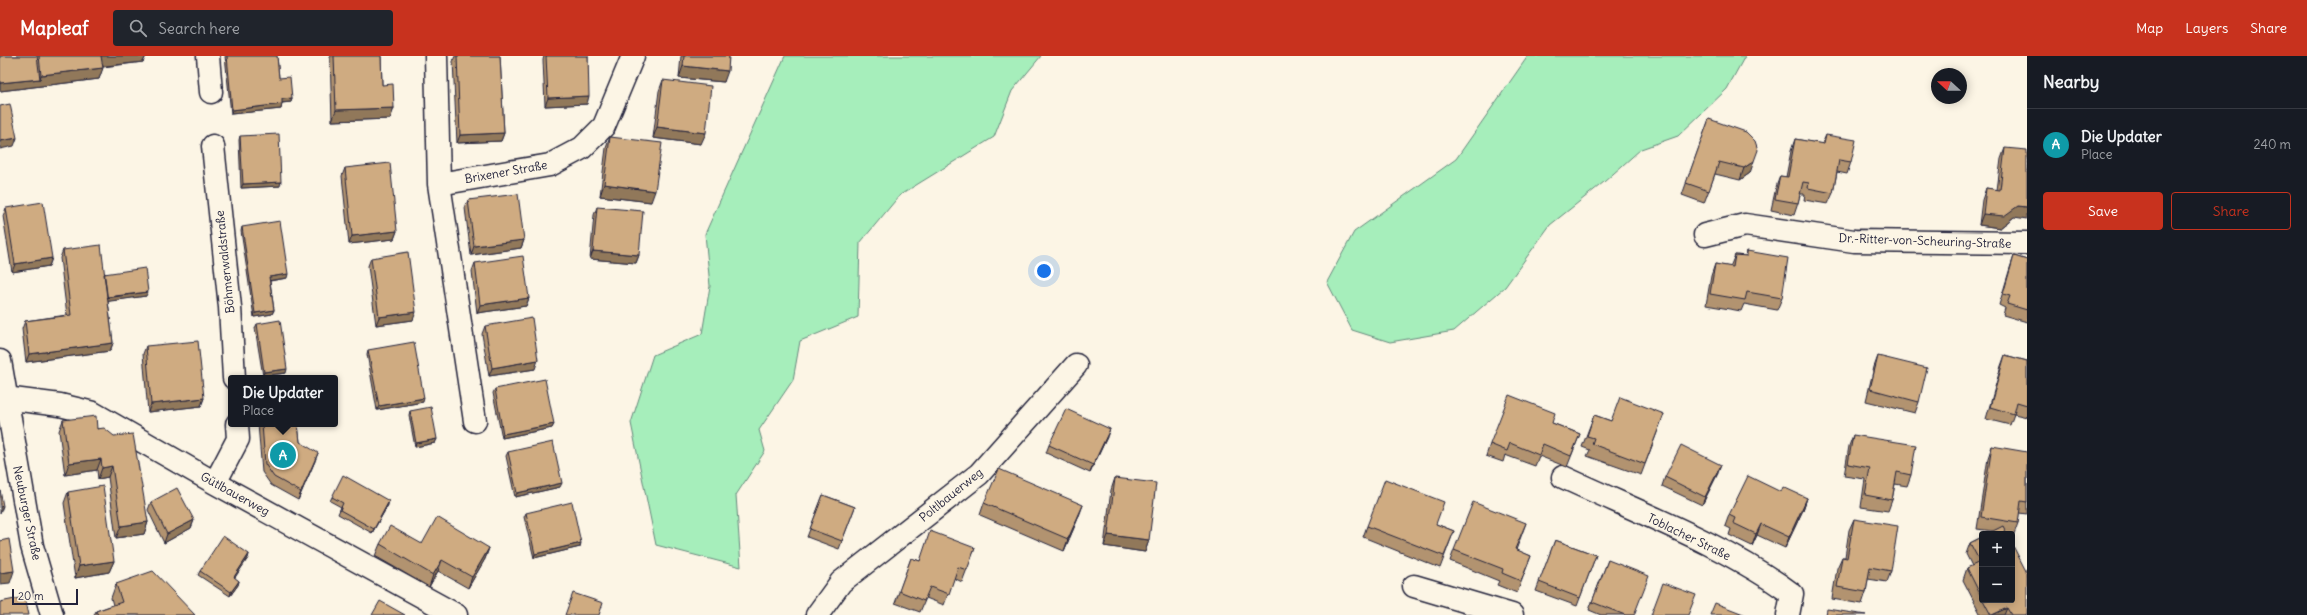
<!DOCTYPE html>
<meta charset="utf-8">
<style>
body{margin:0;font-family:Delius,sans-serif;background:#20242c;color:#f1f3f6}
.controls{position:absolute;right:12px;bottom:12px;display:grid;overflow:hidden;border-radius:4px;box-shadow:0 2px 10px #0003}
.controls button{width:36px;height:36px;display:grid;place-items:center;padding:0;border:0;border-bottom:1px solid #363941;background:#171b24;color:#f1f3f6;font:20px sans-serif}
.compass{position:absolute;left:1931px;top:12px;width:36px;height:36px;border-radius:50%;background:#171b24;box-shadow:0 2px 10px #0003;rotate:291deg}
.scale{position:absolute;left:12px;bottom:10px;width:66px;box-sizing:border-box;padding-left:4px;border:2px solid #22223b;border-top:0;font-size:11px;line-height:14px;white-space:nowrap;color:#22223b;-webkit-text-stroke:3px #fcf5e5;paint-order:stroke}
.you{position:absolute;left:1044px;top:215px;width:14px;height:14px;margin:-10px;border:3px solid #fff;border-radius:50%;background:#1a73e8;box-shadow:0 0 0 6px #1a73e833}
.badge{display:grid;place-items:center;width:26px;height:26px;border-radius:50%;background:#c8321e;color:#fff;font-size:13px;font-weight:700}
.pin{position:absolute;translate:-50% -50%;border:2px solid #fff;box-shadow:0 1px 4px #0006}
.popup{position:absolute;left:228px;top:319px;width:110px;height:52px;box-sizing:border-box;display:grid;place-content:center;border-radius:4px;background:#171b24;filter:drop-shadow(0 1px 3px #0005);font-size:13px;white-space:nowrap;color:#9ea1a6}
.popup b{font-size:15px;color:#f1f3f6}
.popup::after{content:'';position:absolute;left:50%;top:100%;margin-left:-8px;border:8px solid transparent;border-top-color:#171b24}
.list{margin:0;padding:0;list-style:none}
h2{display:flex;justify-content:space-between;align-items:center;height:52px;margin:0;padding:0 16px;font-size:17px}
h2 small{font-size:13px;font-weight:400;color:#9ea1a6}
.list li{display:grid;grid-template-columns:26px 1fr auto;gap:12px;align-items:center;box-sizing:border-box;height:72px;padding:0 16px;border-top:1px solid #363941}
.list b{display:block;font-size:15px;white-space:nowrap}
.list p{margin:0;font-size:13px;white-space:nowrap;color:#9ea1a6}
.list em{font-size:13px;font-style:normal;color:#9ea1a6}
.actions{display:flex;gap:8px;padding:12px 16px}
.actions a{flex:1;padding:9px 0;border:1px solid #c8321e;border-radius:4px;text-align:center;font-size:14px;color:#c8321e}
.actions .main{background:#c8321e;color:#fff}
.icon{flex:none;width:22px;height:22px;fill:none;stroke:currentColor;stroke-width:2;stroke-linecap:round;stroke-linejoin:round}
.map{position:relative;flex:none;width:2027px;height:559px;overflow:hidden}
header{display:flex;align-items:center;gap:24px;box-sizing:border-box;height:56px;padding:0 20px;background:#c8321e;color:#fff}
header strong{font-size:19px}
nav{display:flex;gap:22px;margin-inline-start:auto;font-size:14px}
.search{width:280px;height:36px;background:#20242c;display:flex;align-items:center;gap:10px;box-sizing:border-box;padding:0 14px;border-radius:4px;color:#9ea1a6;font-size:15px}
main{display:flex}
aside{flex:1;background:#171b24}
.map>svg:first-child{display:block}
</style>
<header>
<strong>Mapleaf</strong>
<div class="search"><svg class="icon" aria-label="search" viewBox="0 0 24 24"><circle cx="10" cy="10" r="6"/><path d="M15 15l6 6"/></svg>Search here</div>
<nav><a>Map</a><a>Layers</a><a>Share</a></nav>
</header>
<main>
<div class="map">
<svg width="2027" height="559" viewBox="0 0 2027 559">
<rect width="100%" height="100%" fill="#fcf5e5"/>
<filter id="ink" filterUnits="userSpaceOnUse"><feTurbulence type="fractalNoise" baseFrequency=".025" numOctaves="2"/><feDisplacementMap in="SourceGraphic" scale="8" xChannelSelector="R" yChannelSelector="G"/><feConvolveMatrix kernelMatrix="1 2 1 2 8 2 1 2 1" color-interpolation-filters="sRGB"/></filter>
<g filter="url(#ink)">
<path fill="#a6eebb" stroke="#64887b" d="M785,0h256l-29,35 -18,46 -94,58 -40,48 -2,74 -58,24 -7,39 -34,50 6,21 -29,44 5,72 -85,-22 -25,-122 22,-68 49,-21 8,-48 -5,-52z
M1528,0h217l-18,33 -49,47 -37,13 -37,33 -54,43 -45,62 -51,44 -64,11 -38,-12 -25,-48 27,-50 102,-73z"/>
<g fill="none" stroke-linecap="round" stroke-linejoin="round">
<g stroke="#22223b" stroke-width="25">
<path id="street" d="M208,0l3,36
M436,0l3,128 36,237
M213,90l17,161 4,71
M439,128l111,-19 32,-17 22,-22 29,-70
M1705,179l40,-10 109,16 173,2
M5,342l55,7 33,8 122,70 241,132
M1563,421c75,35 163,68 229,117l-4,21
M215,427l23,-44 -1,-15
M1414,530l98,29
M817,559l24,-33 138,-108 97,-109"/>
</g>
<g stroke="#22223b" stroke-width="25">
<path id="secondary" d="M0,305l32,185 20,69"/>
</g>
<use href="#street" stroke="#fcf5e5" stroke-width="22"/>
<use href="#secondary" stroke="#fcf5e5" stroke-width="22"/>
</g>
<path fill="#b2936f" stroke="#22223b" d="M0,0h146l-3,6 -40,5 -4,12 -99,12z
M225,0h52l2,22 13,20 -1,4 -9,1 -1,6 -50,5z
M330,0h51l1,29 12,23 -4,11 -58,2z
M455,0h45l4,77 -3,8 -44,2 -4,-82z
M544,0h44l-1,48 -42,2 -2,-46z
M681,0h48l-5,26 -45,-4z
M663,24l38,64 -48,-6 6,-47z
M1709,63l41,54 -10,7 -25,-6 -11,29 -22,-8z
M1826,79l25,27 -4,12 -10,-2 -4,21 -5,11 -24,-4 1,-6h-5l-2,9 -4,12 -23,-5 5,-23 4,-11 6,1 5,-26 4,-12 27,5z
M240,80l40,50 -39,2 -2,-48z
M610,81l41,65 -51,-6 6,-48z
M2005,92l9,69 -14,11 -21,-3 3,-25 4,-12 11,2 4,-31z
M345,112l52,63 -3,8 -45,5 -7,-68z
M468,144l56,40 -3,8 -50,7 -6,-47z
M597,151l42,48 -3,8 -46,-4 4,-44z
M6,152l46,50 -3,8 -37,6 -9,-56z
M242,171l45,51 -17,3 4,29 -2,4 -18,3 -13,-86z
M63,194l83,46 -38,5 5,42 -3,8 -84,11 -4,-33 3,-8 42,-6 -7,-57z
M1747,195l35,47 -5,12 -33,-6 -3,7 -35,-6 5,-29 4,-12 15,3 5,-12 11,1z
M2014,200l13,4v62l-24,-7 2,-7 -6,-3 11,-37z
M371,202l42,62 -37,5 -8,-59z
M475,207l54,35 -3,8 -49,7 -5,-42z
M257,268l29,49 -23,3 -8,-48z
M485,270l50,43 -46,7 -7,-42z
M146,290l58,52 -3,8 -53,6 -5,-58z
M368,294l55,52 -46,8 -10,-56z
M2005,299l22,6v56l-13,-3 -4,11 -24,-6 15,-53z
M1878,300l41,46 -4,11 -49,-12 8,-34z
M495,333l59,35 -2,4 -50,10 -9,-45z
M410,355l27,28 -2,4 -20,4 -6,-32z
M1664,358l-23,61 -54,-19 3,-6 -8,-3 12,-32 17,6z
M63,364l34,9 51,93 -4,12 -28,4 -8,-61 -10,2 -1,-9 -32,5 -6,-44z
M1552,367l28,11 -13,33 -28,-11 -4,10 -30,-11 -2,7 -17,-6 4,-12z
M258,368h40l2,18 15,19 -17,39 -27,-15 -9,-13z
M1853,379l58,40 -4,11 -12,-2 -3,16 -4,11 -27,-4 4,-28 -21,-3 5,-30z
M1107,381l-17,36 -44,-20 3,-8z
M1992,390l35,19v49l-8,-1 -1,10 -4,11 -37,-5 11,-71z
M508,396l52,35 -45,10 -9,-41z
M1718,417l-16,32 -40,-19 3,-9z
M1115,422l34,62 -4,12 -41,-6 7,-56z
M68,436l46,69 -5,11 -34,6 -11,-75z
M1781,436l26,6 -4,12 -18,38 -28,-13 -5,11 -23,-11 2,-6 -6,-3 4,-11z
M823,439l32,12 -16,42 -32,-12z
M332,441l56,8 -16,28 -34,-19 3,-7 -11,-6z
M151,446l43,18 -3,8 -27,15 -16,-33z
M984,447l95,13 -15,35 -84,-36z
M526,457l54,34 -46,11 -10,-41z
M1854,463l37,52 -4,11 -19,-3 -2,13 -4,12 -30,-5 5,-31 5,-11h3l4,-27z
M1526,467l-10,27 15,6 -14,37 -20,-8 2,-4 -49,-20 4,-11z
M1436,468l18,7 -14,37 -77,-31 4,-11z
M1982,481v63h30l15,15h-46l-18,-35 4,-12 5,-2 -6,-12 4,-11z
M1555,484l41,15 -19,51 -41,-15z
M380,488h42l67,4 -4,11 -17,29 -30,-17 -9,16 -54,-31z
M975,492l-13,34 -8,-4 -10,27 -18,-7 -6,14 -25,-9 16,-45 9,3z
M249,498l-1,4 -14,20 5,3 -1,4 -8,11 -32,-21 2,-4z
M1608,504l26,55h-33l-12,-5z
M116,528l79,31h-101l2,-4 17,-6 -2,-7z"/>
<path fill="#91785a" stroke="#22223b" d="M101,0h45l-3,6 -46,5z
M683,10l45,5 -4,11 -45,-4z
M103,12l-4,11 -99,12v-8l40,-4 1,-4z
M589,40l-2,8 -42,2 3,-8z
M292,42l-1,4 -11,1 2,-4z
M282,48l-1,5 -50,5 1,-4z
M394,52l-4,11 -58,2 4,-11z
M657,71l49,6 -5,11 -48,-6z
M504,77l-3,8 -44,2 3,-8z
M17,82l-3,8 -14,3v-8z
M1754,105l-4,12 -10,7 4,-12z
M281,126l-1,4 -39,2 2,-4z
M604,128l51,7 -4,11 -51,-6z
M2018,150l9,1v12l-13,-2 -14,11 -21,-3 4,-11z
M397,175l-3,8 -45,5 3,-8z
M524,184l-3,8 -50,7 3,-9z
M593,195l46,4 -3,8 -46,-4z
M52,202l-3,8 -37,6 3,-8z
M288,218l-1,4 -20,3 2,-4z
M148,236l-2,4 -42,6 2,-4z
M529,242l-3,8 -49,7 3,-8z
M274,254l-2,4 -18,3 1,-4z
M416,256l-3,8 -37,5 3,-8z
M113,287l-3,8 -84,11 3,-8z
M538,304l-3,9 -46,7 3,-8z
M287,313l-1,4 -23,3 1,-4z
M204,342l-3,8 -53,6 3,-8z
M424,342l-1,4 -46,8 2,-4z
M554,368l-2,4 -50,10 1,-4z
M1110,373l-3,8 -17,36 3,-8z
M437,383l-2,4 -20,4 1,-4z
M318,397l-3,8 -17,39 3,-8z
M101,403l-4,11 -32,5 4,-12z
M1721,409l-3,8 -16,32 3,-8z
M112,410l-4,11 -10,2 4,-11z
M562,427l-2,4 -45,10 2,-4z
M1807,442l-4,12 -18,38 4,-11z
M389,445l-1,4 -16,28 2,-4z
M1083,449l-4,11 -15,35 4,-12z
M3,450l-3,8v-7z
M194,464l-3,8 -27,15 3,-9z
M148,466l-4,12 -28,4 5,-12z
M1761,468l-4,11 -5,11 4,-12z
M1108,479l41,5 -4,12 -41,-6z
M581,487l-1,4 -46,11 1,-4z
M489,492l-4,11 -17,29 4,-11z
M249,498l-1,4 -16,24 2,-5z
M442,504l-4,11 -9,16 4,-12z
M114,505l-5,11 -34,6 4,-12z
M14,515l-4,12 -10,1v-11z
M239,525l-1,4 -8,11 1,-4z
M2007,552l-3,7h-12z"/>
<path fill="#cfab81" stroke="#22223b" d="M0,0h37l3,23 -40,4z
M39,0h62l2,12 -62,7z
M227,0h50l2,22 11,-1 2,21 -10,1v5l-50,6z
M334,0h47l1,29 11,-1 1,24 -58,2z
M457,0h43l4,77 -44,2z
M546,0h42l1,40 -41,2z
M684,0h45l-1,15 -45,-5z
M663,24l48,6 -5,47 -49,-6z
M10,48l7,34 -17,3v-35z
M1709,63l37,13 9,9 3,9 -4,11 -10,7 -25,-6 -10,29 -23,-8z
M279,78l2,48 -38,2 -3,-48z
M1826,79l30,5 -5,22 -12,-2 -6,33 -25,-5 1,-5 -6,-1 -5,21 -23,-4 5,-23 8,1 7,-38 29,5z
M610,81l52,6 -7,48 -51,-7z
M2005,92l22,2v57l-9,-1 -14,10 -21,-2 3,-26 14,2z
M390,107l7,68 -45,5 -7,-68z
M518,138l6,46 -50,6 -6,-46z
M43,146l9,56 -37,6 -9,-56z
M597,151l46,4 -4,44 -46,-4z
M280,165l8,53 -19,3 5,33 -19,3 -13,-86z
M101,189l12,98 -84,11 -4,-33 46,-6 -8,-65z
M1747,195l41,7 -6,40 -35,-6 -2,8 -35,-6 5,-30 18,3 2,-12 12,1z
M408,196l8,60 -37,5 -8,-59z
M523,200l6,42 -49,7 -5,-42z
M2014,200l13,4v50l-20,-6 3,-8 -7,-2z
M145,212l3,24 -41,5 -3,-23z
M532,262l6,42 -46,8 -7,-42z
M280,264l7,49 -23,3 -7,-48z
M198,285l6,57 -53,6 -5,-58z
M414,286l10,56 -45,8 -11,-56z
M2005,299l22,6v44l-10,-3 -3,12 -24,-7z
M1878,300l49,12 -8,34 -49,-13z
M545,323l9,45 -51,10 -8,-45z
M1509,339l46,18 -3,10 28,11 -9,22 -28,-12 -4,11 -29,-12 -3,8 -17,-7z
M1620,341l44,17 -19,50 -53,-20 2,-6 -7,-2 7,-21 17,6z
M431,351l6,32 -21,4 -6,-32z
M1066,353l44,20 -17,36 -44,-20z
M96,360l1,13 7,-1 10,8 19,-2 15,88 -27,4 -9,-60 -10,2 -1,-9 -32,4 -6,-43z
M262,368h36l2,18 18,11 -17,39 -27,-15 -9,-13z
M1853,379l63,10 -5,30 -14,-3 -5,28 -27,-5 5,-27 -22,-4z
M553,386l9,41 -45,10 -9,-41z
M1681,389l40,20 -16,32 -40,-20z
M1992,390l35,6v50l-6,-1 -3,22 -37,-6z
M999,413l84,36 -15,34 -84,-36z
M343,419l46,26 -15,28 -34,-19 3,-7 -11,-6z
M1748,420l33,16 2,-5 24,11 -18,39 -28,-13 -5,10 -23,-11 2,-5 -6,-3z
M1115,422l41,5 -7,57 -41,-5z
M1385,423l59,23 -8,22 18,7 -10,25 -77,-30z
M103,430l11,75 -35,5 -11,-74z
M177,432l17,32 -27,14 -16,-32z
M0,434l3,16 -3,1z
M823,439l32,12 -13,34 -32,-12z
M572,446l9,41 -46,11 -9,-41z
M1473,446l53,21 -11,26 16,7 -10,25 -19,-8 1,-4 -49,-19z
M437,461l52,31 -17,29 -30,-17 -9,15 -53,-31 10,-18 32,18z
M1854,463l44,7 -7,45 -21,-4 -4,25 -29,-5 5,-30 5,1z
M2003,470l4,8h-20z
M930,475l45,17 -8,22 -9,-3 -9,27 -19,-7 -6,14 -25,-10 12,-33 9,3z
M223,480l26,18 -15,23 5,4 -8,11 -31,-21z
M1982,481v61l-15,-30 13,-6 -10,-19z
M9,483l5,32 -14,2v-32z
M1555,484l41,15 -16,43 -41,-16z
M2012,488l15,29v41l-2,1h-14l-4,-7 -15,7h-1l-8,-15h29z
M1608,504l41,16 -15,39h-9l-33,-13z
M153,515l42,44h-97l-2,-4 26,-9 -6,-18z
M1663,527l33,12 -8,20h-37z
M573,537l30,10 -4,12h-34z
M25,541l4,18h-29v-13z
M380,545l25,14h-33z
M1715,547l31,12h-36z
M1827,553l39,6h-40z"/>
</g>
<g text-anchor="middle" stroke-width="3" stroke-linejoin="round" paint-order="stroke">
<g font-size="12" fill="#22223b" stroke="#fcf5e5">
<text transform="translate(506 116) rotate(-10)" y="4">Brixener Straße</text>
<text transform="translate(1925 185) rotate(2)" y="4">Dr.-Ritter-von-Scheuring-Straße</text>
<text transform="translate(225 206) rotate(-96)" y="4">Böhmerwaldstraße</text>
<text transform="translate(235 438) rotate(29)" y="4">Gütlbauerweg</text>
<text transform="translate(951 439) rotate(-39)" y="4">Poltlbauerweg</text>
<text transform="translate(27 457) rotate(78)" y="4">Neuburger Straße</text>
<text transform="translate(1689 481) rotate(26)" y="4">Toblacher Straße</text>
</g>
</g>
</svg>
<div class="controls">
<button>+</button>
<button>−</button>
</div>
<svg class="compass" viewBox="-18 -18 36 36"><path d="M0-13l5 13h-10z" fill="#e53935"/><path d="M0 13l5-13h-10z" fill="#9ea1a6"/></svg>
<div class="scale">20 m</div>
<div class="you"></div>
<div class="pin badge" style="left:283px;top:399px;background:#0f9aa8">A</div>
<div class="popup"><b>Die Updater</b>Place</div>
</div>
<aside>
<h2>Nearby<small></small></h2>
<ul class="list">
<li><span class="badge" style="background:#0f9aa8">A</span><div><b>Die Updater</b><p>Place</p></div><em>240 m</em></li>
</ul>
<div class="actions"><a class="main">Save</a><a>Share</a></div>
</aside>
</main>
